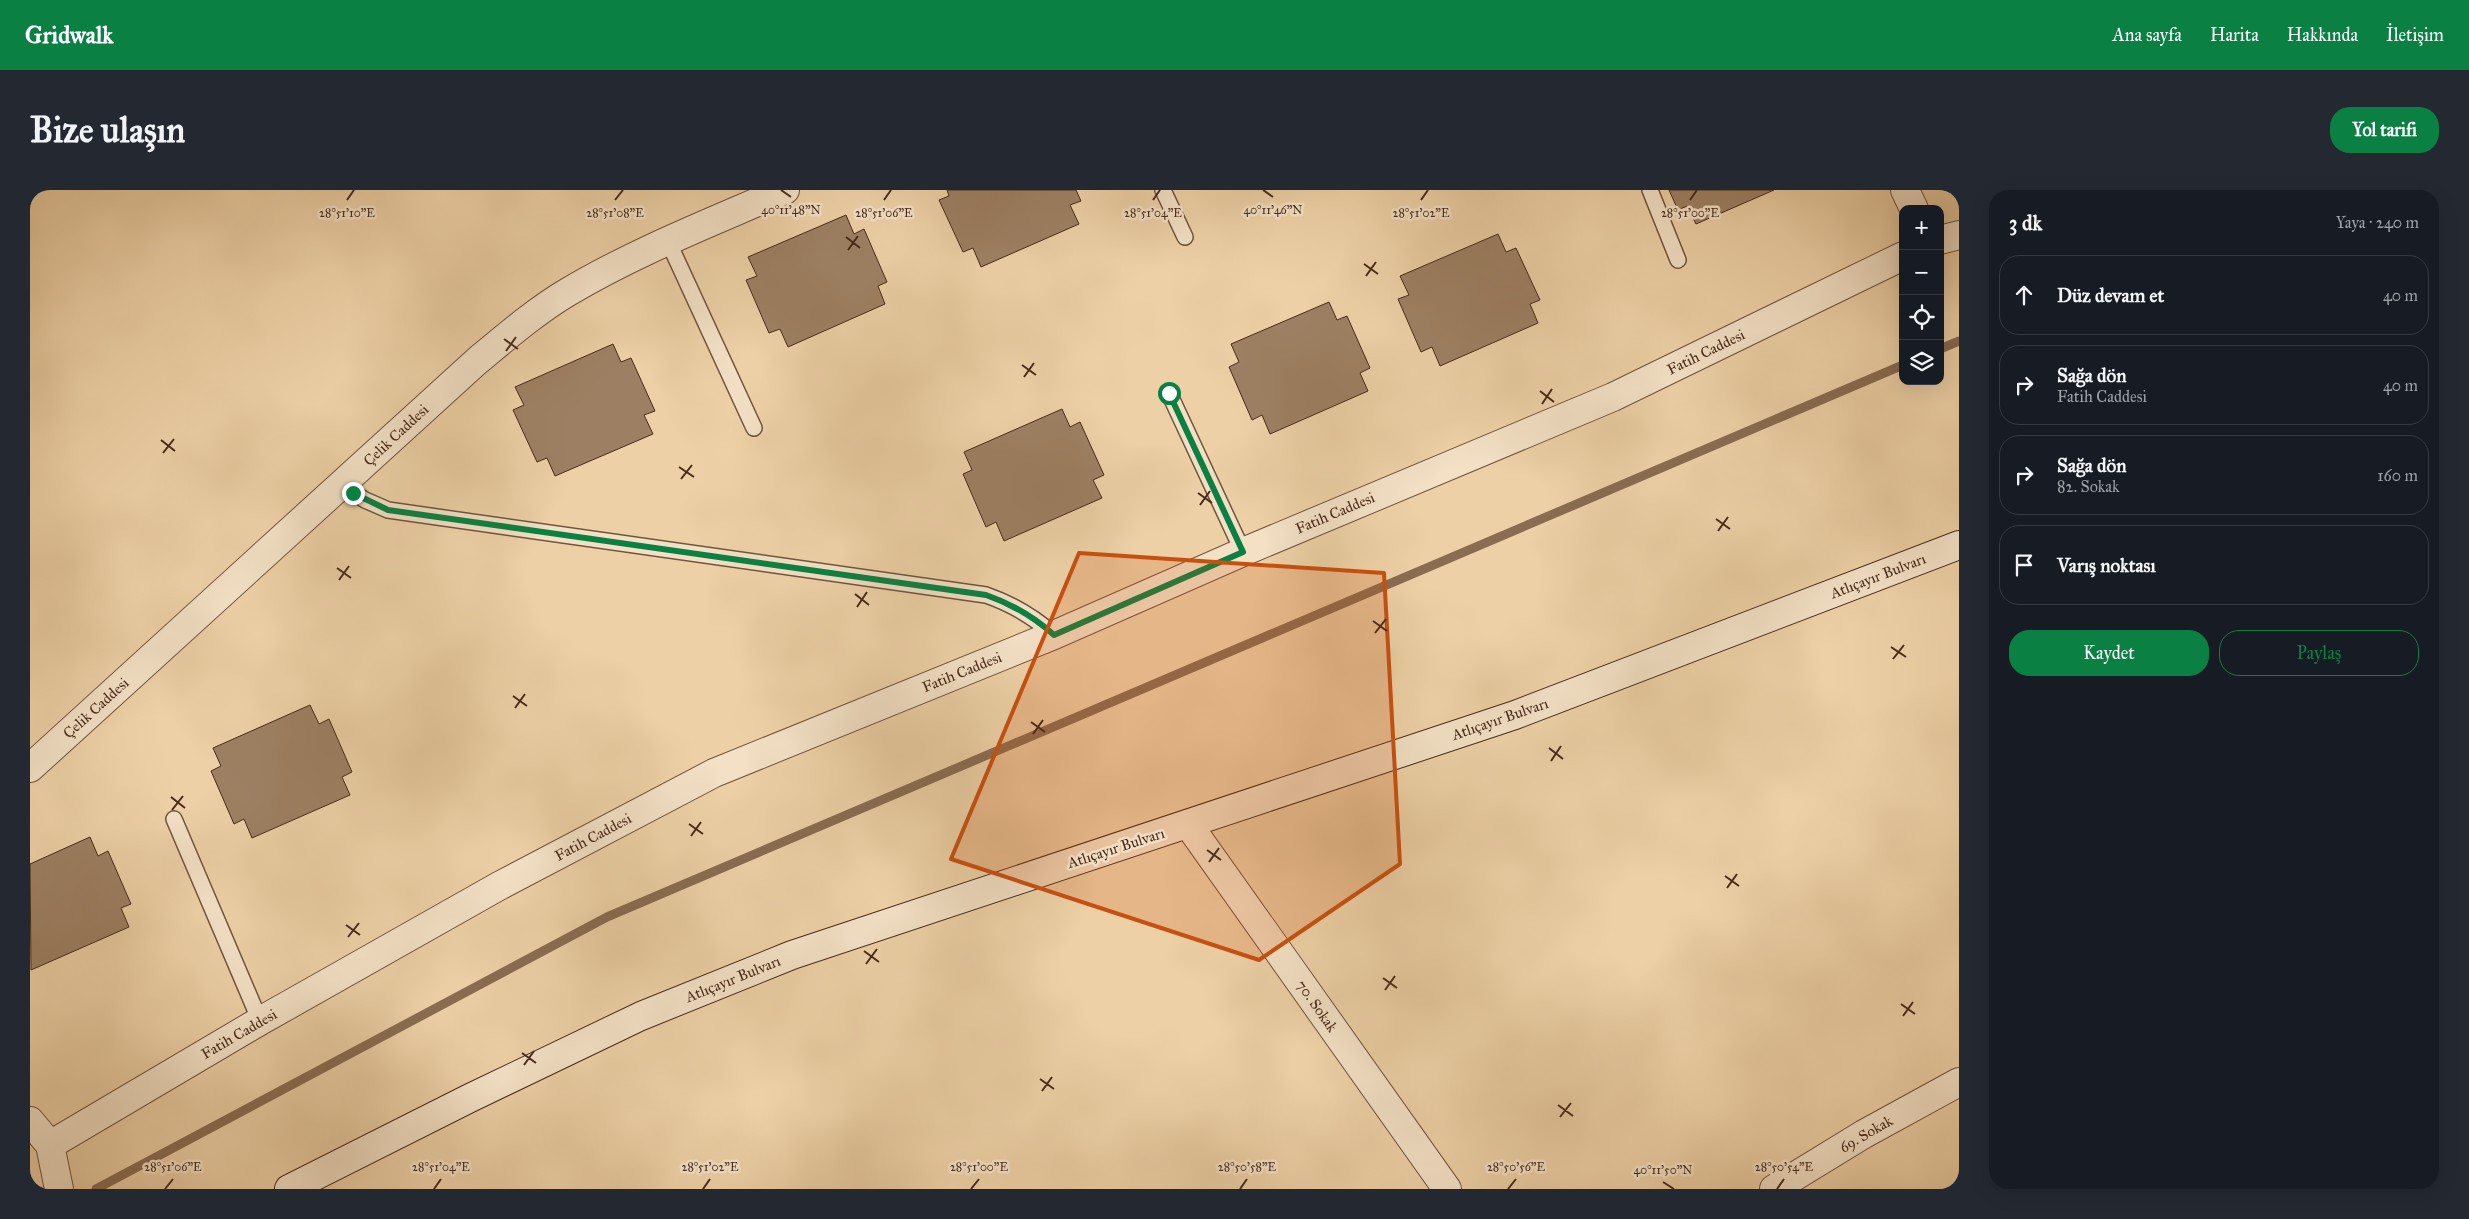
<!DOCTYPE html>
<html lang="tr">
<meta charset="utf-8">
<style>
body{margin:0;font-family:"IM FELL Great Primer",serif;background:#242831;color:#f1f3f6}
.controls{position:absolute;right:15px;top:15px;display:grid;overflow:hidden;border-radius:10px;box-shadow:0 5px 20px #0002}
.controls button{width:45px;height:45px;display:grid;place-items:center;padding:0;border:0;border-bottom:1px solid #363941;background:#171b24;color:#f1f3f6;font:25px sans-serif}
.stop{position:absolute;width:15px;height:15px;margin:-11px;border:4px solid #0b8043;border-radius:50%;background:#fff}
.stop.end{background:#0b8043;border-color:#fff;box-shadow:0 1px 5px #0008}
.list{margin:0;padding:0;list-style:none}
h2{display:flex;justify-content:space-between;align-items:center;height:65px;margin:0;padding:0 20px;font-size:21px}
h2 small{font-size:16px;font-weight:400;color:#9ea1a6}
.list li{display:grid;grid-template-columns:32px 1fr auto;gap:15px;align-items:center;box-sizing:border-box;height:80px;margin:0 10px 10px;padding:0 10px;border:1px solid #363941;border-radius:20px}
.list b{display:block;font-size:19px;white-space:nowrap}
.list p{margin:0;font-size:16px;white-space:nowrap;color:#9ea1a6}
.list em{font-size:16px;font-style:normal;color:#9ea1a6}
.actions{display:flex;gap:10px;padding:15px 20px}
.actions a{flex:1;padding:11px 0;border:1px solid #0b8043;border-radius:20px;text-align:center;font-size:18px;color:#0b8043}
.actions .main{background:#0b8043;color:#fff}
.icon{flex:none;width:28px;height:28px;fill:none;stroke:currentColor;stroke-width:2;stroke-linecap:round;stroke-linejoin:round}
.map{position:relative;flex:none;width:1929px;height:999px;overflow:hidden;border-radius:20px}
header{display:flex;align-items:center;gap:30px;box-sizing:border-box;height:70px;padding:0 25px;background:#0b8043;color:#fff}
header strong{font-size:24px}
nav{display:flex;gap:28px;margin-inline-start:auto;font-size:18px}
.intro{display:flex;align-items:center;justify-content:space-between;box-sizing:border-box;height:120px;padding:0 30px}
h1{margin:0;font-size:35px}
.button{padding:12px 22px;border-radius:20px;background:#0b8043;color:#fff;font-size:18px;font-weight:700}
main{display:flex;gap:30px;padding:0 30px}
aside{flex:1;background:#171b24;border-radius:20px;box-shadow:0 5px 20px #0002}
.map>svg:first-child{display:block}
</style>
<header>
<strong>Gridwalk</strong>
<nav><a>Ana sayfa</a><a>Harita</a><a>Hakkında</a><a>İletişim</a></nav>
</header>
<div class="intro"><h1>Bize ulaşın</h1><a class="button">Yol tarifi</a></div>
<main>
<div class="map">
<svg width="1929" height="999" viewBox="0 0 1929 999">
<rect width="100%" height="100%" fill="#edd0a6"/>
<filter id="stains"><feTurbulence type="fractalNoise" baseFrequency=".004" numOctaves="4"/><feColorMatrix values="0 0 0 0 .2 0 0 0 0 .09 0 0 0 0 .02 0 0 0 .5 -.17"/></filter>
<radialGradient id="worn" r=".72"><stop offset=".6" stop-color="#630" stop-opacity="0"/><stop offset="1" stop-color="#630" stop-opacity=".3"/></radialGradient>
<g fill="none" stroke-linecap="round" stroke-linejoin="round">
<path stroke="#896c51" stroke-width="9" d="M1910,159l19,-8
M66,999l511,-272 1296,-552"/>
</g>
<path fill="#9d8063" stroke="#472a1a" d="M917,0h129l5,11 -11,4 9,19 -98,43 -8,-19 -10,4 -24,-52 10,-4z
M1639,0h105l-78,34 -9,-18 -9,4z
M816,25l8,19 10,-5 23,53 -9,4 7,18 -97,43 -8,-18 -11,4 -23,-53 11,-4 -9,-19z
M1468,44l8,18 10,-4 24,52 -10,4 8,19 -98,43 -8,-19 -11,5 -23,-53 11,-4 -9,-19z
M1299,112l8,18 10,-4 23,52 -10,5 8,18 -98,43 -8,-19 -10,5 -23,-53 10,-5 -8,-18z
M583,154l8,18 10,-4 24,53 -11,4 9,19 -98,42 -8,-18 -10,4 -24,-52 11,-5 -9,-18z
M1032,219l8,18 10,-5 24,53 -11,5 9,18 -98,43 -8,-19 -10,5 -23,-53 9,-4 -8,-18z
M280,515l9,19 10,-5 23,53 -10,5 8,18 -98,43 -8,-19 -10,5 -23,-53 10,-5 -8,-18z
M60,647l8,19 10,-5 23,53 -10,4 8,19 -98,43 -1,-106z"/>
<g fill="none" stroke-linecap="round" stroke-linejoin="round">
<g stroke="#70543d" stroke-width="18">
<path id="lane" d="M1133,0l22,47
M1620,0l28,70
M638,51l86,187
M1139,203l74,159
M312,295l23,15 23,10 598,85c26,9 47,21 68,40
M144,629l86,202"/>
</g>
<g stroke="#70543d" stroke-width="30">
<path id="street" d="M1875,0l9,19
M1910,50l19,-5
M0,578l447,-407c29,-24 59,-50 91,-69 69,-41 144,-70 217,-102
M1158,634l259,365
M0,931l20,24 9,44
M20,955l210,-124 239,-135 215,-113 340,-138 189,-83 370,-155 290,-141
M1744,999l90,-55 95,-52"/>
</g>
<g stroke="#472a1a" stroke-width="30">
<path id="secondary" d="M259,999l181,-91 171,-82 151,-61 723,-240 444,-170"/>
</g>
<use href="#lane" stroke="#f3e0c5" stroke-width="15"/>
<use href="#street" stroke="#f3e0c5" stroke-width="28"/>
<use href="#secondary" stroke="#f3e0c5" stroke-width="28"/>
</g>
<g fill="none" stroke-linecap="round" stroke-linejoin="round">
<path stroke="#0b8043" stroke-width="6" d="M323,303l35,17 598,85c26,9 47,21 68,40l189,-83 -74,-159"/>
</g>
<path fill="#c8500f" fill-opacity="0.2" stroke="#c8500f" stroke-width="4" stroke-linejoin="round" d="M1049,363l305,20 16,291 -141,96 -308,-101z"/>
<path fill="none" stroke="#472a1a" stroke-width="2" d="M751,0l10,7M1233,0l10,7M317,10l7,-10M585,10l8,-10M854,10l7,-10M1123,10l7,-10M1391,10l7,-10M1660,10l7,-10M816,47l14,11M818,60l10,-14M1334,74l14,10M1336,86l10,-14M474,149l14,10M476,161l10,-14M992,175l14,10M994,187l10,-14M1510,201l14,11M1512,214l10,-15M131,250l14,11M133,263l11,-14M649,277l15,10M651,289l11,-14M1168,303l14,10M1170,315l10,-14M1686,329l14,10M1688,341l10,-14M307,378l14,10M309,390l10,-14M825,404l14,11M827,417l10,-15M1343,431l14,10M1345,443l11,-14M1861,457l15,10M1863,469l11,-14M483,506l14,10M485,518l10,-14M1001,532l14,10M1003,544l10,-14M1519,558l14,11M1521,571l10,-15M141,607l14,11M142,620l11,-14M659,634l14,10M661,646l10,-14M1177,660l14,10M1179,672l10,-14M1695,686l14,10M1697,698l10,-14M316,735l14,10M318,747l11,-14M834,761l15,11M836,774l11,-15M1353,788l14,10M1355,800l10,-14M1871,814l14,10M1873,826l10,-14M492,863l14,10M494,875l10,-14M1010,889l14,10M1012,901l10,-14M1528,915l15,11M1530,927l11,-14M1633,992l11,7M135,999l8,-10M404,999l7,-10M673,999l7,-10M941,999l8,-10M1210,999l7,-10M1478,999l8,-10M1747,999l7,-10"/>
<g text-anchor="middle" stroke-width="5" stroke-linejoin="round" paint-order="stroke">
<g font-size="15" fill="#472a1a" stroke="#f3e0c5">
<text transform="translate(1676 162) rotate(-26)" y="5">Fatih Caddesi</text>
<text transform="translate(366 245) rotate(-43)" y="5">Çelik Caddesi</text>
<text transform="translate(1305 323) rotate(-23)" y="5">Fatih Caddesi</text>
<text transform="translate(1848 386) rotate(-21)" y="5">Atlıçayır Bulvarı</text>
<text transform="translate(932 482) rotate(-22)" y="5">Fatih Caddesi</text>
<text transform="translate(66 518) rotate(-42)" y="5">Çelik Caddesi</text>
<text transform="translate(1470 529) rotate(-19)" y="5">Atlıçayır Bulvarı</text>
<text transform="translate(563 647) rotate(-28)" y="5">Fatih Caddesi</text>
<text transform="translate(1086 658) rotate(-18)" y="5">Atlıçayır Bulvarı</text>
<text transform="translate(703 789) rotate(-22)" y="5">Atlıçayır Bulvarı</text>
<text transform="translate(1287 816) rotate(55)" y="5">70. Sokak</text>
<text transform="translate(209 844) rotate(-30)" y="5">Fatih Caddesi</text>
<text transform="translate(1836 944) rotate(-30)" y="5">69. Sokak</text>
</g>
</g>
<g font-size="12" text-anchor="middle" fill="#472a1a" stroke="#f3e0c5" stroke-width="5" stroke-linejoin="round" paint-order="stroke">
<text x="761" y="24">40°11'48"N</text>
<text x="1243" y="24">40°11'46"N</text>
<text x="854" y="27">28°51'06"E</text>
<text x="1123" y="27">28°51'04"E</text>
<text x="317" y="27">28°51'10"E</text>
<text x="585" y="27">28°51'08"E</text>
<text x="1391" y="27">28°51'02"E</text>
<text x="1660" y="27">28°51'00"E</text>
<text x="143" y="981">28°51'06"E</text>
<text x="411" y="981">28°51'04"E</text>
<text x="680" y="981">28°51'02"E</text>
<text x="949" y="981">28°51'00"E</text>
<text x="1217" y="981">28°50'58"E</text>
<text x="1486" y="981">28°50'56"E</text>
<text x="1754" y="981">28°50'54"E</text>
<text x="1633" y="984">40°11'50"N</text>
</g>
<rect width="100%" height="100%" filter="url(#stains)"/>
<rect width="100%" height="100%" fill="url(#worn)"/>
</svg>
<div class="controls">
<button>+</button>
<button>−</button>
<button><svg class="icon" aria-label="locate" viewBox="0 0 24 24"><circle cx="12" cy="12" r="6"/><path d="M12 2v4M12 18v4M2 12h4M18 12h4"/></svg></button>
<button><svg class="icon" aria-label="layers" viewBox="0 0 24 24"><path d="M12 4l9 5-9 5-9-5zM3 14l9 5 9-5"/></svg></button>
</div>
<div class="stop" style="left:1139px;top:203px"></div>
<div class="stop end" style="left:323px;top:303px"></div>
</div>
<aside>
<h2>3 dk<small>Yaya · 240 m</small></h2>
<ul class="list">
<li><svg class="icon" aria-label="ahead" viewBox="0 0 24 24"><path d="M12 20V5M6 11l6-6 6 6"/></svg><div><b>Düz devam et</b></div><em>40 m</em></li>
<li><svg class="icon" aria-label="right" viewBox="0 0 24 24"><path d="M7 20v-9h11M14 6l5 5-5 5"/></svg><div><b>Sağa dön</b><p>Fatih Caddesi</p></div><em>40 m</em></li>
<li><svg class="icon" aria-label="right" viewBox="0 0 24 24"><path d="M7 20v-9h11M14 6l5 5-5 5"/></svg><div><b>Sağa dön</b><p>82. Sokak</p></div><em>160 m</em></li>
<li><svg class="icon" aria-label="arrive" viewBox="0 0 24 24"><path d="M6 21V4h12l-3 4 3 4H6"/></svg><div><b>Varış noktası</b></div></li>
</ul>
<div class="actions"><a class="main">Kaydet</a><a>Paylaş</a></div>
</aside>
</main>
